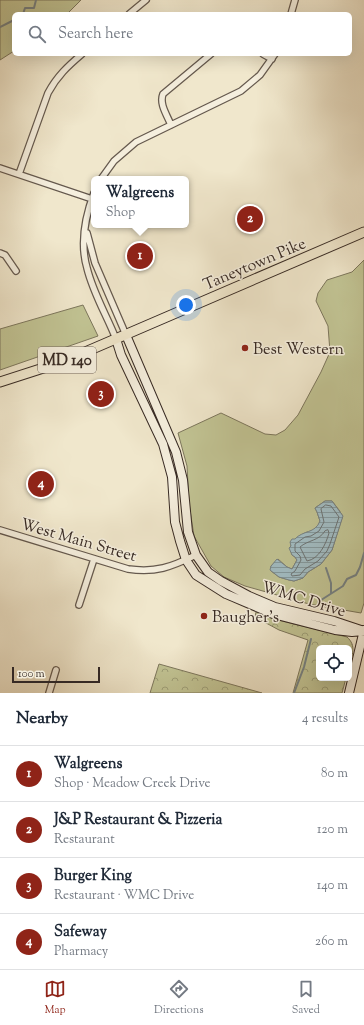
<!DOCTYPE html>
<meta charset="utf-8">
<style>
body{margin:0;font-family:"Sorts Mill Goudy",serif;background:#f6f6f7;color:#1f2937}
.controls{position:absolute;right:12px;bottom:12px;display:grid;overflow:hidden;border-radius:6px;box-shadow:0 4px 16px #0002}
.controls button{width:36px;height:36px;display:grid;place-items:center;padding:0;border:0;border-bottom:1px solid #e0e1e3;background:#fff;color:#1f2937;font:20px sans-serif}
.scale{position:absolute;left:12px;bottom:10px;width:88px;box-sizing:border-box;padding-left:4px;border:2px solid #372a24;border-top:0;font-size:11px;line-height:14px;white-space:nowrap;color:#372a24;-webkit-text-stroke:3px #f5efde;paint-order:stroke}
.you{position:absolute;left:186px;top:305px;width:14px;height:14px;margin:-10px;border:3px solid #fff;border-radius:50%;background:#1a73e8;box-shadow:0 0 0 6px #1a73e833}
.badge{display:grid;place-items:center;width:26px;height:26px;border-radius:50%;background:#8f2418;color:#fff;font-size:13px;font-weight:700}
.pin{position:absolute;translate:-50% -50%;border:2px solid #fff;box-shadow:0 1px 4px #0006}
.popup{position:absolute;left:91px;top:176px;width:98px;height:52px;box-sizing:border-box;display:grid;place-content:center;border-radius:6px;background:#fff;filter:drop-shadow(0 1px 3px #0005);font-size:13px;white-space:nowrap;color:#747a83}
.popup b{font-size:15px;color:#1f2937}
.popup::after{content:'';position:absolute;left:50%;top:100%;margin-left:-8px;border:8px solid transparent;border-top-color:#fff}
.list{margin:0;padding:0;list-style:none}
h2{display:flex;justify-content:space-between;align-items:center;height:52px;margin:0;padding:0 16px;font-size:17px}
h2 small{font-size:13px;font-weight:400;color:#747a83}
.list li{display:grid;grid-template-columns:26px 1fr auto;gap:12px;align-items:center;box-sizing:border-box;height:56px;padding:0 16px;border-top:1px solid #e0e1e3}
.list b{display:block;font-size:15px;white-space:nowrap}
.list p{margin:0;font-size:13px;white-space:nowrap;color:#747a83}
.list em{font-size:13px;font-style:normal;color:#747a83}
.icon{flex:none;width:22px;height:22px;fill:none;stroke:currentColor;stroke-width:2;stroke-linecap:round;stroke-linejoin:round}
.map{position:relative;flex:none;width:364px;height:693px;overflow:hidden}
.search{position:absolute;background:#fff;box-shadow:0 4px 16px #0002;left:12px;right:12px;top:12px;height:44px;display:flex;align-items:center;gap:10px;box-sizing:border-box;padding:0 14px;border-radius:6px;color:#747a83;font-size:15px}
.sheet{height:276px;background:#fff}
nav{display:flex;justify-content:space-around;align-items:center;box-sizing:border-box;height:56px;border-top:1px solid #e0e1e3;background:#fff;font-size:11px;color:#747a83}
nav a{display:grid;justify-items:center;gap:2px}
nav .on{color:#8f2418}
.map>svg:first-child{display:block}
</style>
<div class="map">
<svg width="364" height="693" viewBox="0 0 364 693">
<defs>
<pattern id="park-crowns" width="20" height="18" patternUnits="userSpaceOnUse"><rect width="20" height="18" fill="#c1c393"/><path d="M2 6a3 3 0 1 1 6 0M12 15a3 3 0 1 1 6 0" fill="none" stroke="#9e9f78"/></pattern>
<pattern id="water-rules" width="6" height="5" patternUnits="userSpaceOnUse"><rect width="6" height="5" fill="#a1bcc3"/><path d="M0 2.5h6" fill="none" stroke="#84999e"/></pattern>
</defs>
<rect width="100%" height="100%" fill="#f0e7cc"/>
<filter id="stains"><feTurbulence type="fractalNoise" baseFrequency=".005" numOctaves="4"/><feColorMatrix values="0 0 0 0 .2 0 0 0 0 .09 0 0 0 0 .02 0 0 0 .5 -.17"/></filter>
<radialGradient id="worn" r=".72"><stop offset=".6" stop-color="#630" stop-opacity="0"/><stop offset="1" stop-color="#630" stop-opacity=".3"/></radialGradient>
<path fill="#c1c393" stroke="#7c765c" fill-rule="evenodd" d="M0,0h81l-14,14h-53v37l-14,9z
M364,260v343l-3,10 -52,-9 -64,-18 -21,-9 -13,-11 -17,-30 -5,-33 -2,-37 -9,-33 43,-20 44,21 11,1 9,-5 13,-15 23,-43 9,-20 -2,-26 -12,-25 2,-8 9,-13 25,-8zM325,501h7l7,9 3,5v3l-10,32 -11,14 -13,8 -5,6 -9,3 -5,-1 -10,-3 -8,-6v-5l7,-7 9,8 5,2 5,-9 -2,-3 -3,-2 -1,-10c3,-4 6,-9 12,-11 8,-5 13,0 17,-13l-3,-9 -2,-4z
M83,305l15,31 -98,34v-41z"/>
<path fill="url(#park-crowns)" stroke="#7c765c" d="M256,612l18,7 73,18c10,9 5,18 2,30v-19h-30v30h27l-4,15h-49l15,-53 -29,-10 -24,-13z
M159,664l103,29h-112z"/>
<path fill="url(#water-rules)" stroke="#778283" d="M325,501h7l11,15 -11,34 -11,14 -13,8 -5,6 -9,3 -5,-1 -10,-3 -9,-7 1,-4 6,-7 10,8 5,2 5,-9 -2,-3 -3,-2 -3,-7 2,-2 -1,-4 2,-3h3c8,-9 20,-5 25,-18l-3,-9 -2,-4z"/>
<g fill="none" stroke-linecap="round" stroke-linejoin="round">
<path stroke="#6c7374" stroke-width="1" d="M326,505l5,1 8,11 -9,27 -3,7 -9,10 -13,8 -5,6 -8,1 -1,-2 4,-3 6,-11 -1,-4 -5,-5v-7l10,-7 6,-1 8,-5 5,-9 -3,-13z
M328,530l1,3c-3,11 -10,26 -22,28l-7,-14c8,-7 19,-6 25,-16z"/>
<path stroke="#778283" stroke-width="2" d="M23,14l2,-6h9l2,-8
M0,27l14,-7
M326,568l5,15v10
M318,602l25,-16 4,-7 9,-4 4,-8 4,-14
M294,693l10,-26 7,-28"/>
<g stroke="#65594e" stroke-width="8">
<path id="minor" d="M129,14l17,-14
M291,14l4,-14
M263,54l9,5
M171,125c-4,-10 -12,-21 -8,-31l48,-40
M0,168l92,31
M19,174l29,-81c9,-17 20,-27 34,-39
M101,179l13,-18 22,-19 105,-51 19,-16 15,-21
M94,193c-9,24 -14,51 -7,75 6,25 20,48 29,71
M87,233l8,30 31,72
M0,253l5,2 11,16
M0,530l128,39c28,4 43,-2 68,-14
M79,605l15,-46
M49,693l7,-23"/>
</g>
<g stroke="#372a24" stroke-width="10">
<path id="secondary" d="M126,335l50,117 7,28 5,52 8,23 12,17 13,9 28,15 26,11 59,14 27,9
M116,339l5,16 42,89 9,33 3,45 5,19 6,19 10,15 30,19 47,20 62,16 17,2 12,-1
M349,693l15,-63"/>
</g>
<g stroke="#372a24" stroke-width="11">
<path id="trunk" d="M0,382l62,-20 302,-130"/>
</g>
<use href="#minor" stroke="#f5efde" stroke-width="5.5"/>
<use href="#secondary" stroke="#f5efde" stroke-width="8"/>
<use href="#trunk" stroke="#f0e7cc" stroke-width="9"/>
</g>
<g fill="#8f2418" stroke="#f5efde" stroke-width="1.5">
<circle cx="245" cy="348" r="4"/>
<circle cx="204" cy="616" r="4"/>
</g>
<g text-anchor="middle" stroke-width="3" stroke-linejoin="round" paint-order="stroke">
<rect fill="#f5efde" stroke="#70655c" stroke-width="1" x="38" y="347" width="58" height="26" rx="3"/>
<g font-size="15" font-weight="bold" fill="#372a24">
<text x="67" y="365">MD 140</text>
</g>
<g font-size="16" fill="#372a24" stroke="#f5efde">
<text transform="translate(254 263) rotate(-23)" y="6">Taneytown Pike</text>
<text transform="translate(79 539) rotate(16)" y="6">West Main Street</text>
<text transform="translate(304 598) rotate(17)" y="6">WMC Drive</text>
</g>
<g font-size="16" fill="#372a24" stroke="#f5efde" text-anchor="start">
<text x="253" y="354">Best Western</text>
<text x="212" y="622">Baugher's</text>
</g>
</g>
<rect width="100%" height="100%" filter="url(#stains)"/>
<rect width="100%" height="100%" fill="url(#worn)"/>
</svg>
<div class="controls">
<button><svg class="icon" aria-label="locate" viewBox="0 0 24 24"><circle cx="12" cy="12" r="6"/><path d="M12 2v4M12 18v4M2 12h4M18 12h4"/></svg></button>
</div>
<div class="scale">100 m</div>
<div class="you"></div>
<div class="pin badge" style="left:140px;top:256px">1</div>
<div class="popup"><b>Walgreens</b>Shop</div>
<div class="pin badge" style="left:250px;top:219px">2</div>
<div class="pin badge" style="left:101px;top:394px">3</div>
<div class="pin badge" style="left:41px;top:484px">4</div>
<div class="search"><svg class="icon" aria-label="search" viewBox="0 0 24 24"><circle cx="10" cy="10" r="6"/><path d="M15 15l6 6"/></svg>Search here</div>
</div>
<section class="sheet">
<h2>Nearby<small>4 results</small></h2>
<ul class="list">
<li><span class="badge">1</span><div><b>Walgreens</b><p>Shop · Meadow Creek Drive</p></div><em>80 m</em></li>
<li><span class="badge">2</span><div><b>J&amp;P Restaurant &amp; Pizzeria</b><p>Restaurant</p></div><em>120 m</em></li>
<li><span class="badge">3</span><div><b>Burger King</b><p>Restaurant · WMC Drive</p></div><em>140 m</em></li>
<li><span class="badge">4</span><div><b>Safeway</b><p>Pharmacy</p></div><em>260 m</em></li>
</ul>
</section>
<nav>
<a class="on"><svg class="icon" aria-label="map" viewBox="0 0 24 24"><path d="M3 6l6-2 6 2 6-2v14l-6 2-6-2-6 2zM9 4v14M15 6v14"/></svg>Map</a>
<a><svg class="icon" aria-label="directions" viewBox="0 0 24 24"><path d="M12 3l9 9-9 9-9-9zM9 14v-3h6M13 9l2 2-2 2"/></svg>Directions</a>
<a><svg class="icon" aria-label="saved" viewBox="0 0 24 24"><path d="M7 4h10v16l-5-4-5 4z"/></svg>Saved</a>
</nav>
